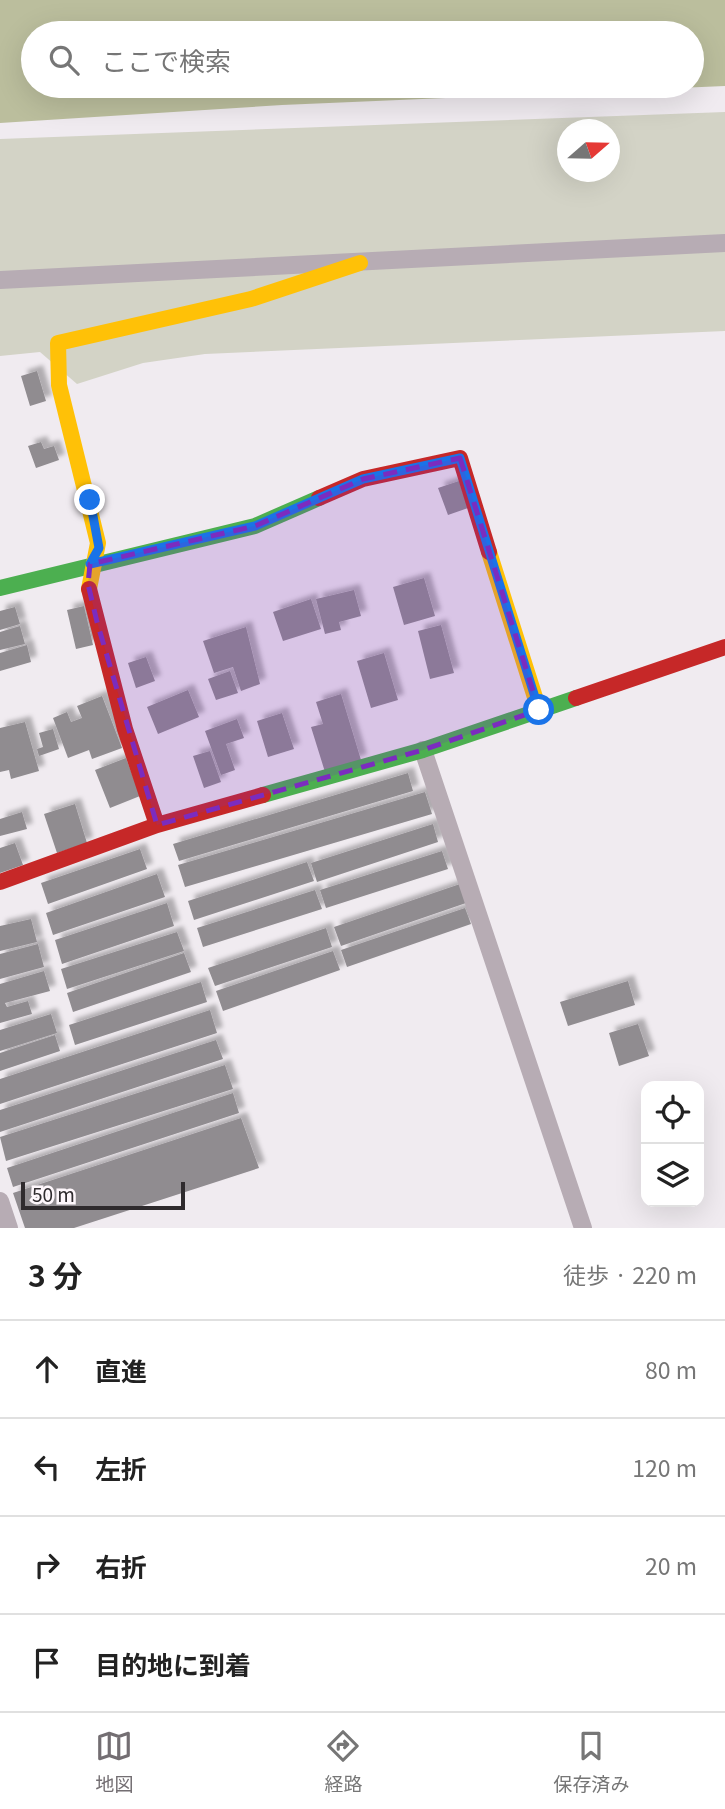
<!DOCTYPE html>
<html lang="ja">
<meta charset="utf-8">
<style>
body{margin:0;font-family:Georgia,"Noto Sans JP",serif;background:#f2f2f2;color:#222}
.controls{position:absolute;right:21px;bottom:21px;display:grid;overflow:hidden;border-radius:14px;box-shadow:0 7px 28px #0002}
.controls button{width:63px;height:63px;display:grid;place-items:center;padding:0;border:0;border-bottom:2px solid #e0e0e0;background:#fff;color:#222;font:35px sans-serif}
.compass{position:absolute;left:557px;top:119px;width:63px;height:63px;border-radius:50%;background:#fff;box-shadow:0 7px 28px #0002;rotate:70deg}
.scale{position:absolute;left:21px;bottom:18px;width:164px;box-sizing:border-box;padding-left:7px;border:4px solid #2f2b2e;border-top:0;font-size:19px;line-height:24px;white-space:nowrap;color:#2f2b2e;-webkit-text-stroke:5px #fef7fc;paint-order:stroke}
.stop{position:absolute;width:21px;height:21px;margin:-16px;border:5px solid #1a73e8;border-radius:50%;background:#fff}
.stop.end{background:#1a73e8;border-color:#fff;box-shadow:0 2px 7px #0008}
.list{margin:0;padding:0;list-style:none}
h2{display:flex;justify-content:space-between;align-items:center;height:91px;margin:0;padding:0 28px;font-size:30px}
h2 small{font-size:23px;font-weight:400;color:#767676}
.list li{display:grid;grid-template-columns:46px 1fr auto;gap:21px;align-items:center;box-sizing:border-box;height:98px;padding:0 28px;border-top:2px solid #e0e0e0}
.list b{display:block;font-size:26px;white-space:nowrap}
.list em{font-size:23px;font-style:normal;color:#767676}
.icon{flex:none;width:38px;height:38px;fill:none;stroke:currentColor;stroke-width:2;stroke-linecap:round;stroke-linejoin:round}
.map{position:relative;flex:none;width:725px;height:1228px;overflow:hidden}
.search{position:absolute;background:#fff;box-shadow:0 7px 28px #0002;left:21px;right:21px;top:21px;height:77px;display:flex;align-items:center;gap:18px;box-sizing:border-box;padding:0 24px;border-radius:38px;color:#767676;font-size:26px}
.sheet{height:483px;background:#fff}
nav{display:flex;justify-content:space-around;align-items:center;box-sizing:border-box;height:98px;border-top:2px solid #e0e0e0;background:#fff;font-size:19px;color:#767676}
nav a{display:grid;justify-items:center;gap:4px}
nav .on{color:#736e72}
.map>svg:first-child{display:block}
</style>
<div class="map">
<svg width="725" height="1228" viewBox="0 0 725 1228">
<defs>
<filter id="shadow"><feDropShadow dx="6" dy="-6" stdDeviation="2" flood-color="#0004"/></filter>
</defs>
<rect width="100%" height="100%" fill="#f0ebf0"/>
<path fill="#d3d3c6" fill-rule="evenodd" d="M725,112v219l-520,23 -62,9 -66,21 -37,-32 -40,4v-217zM568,130h42v42h-42z"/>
<path fill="#bbbe9d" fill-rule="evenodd" d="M0,0h725v86l-443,19 -282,18zM33,33h659v53h-659z"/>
<path fill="#908c90" filter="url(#shadow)" d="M37,371l9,30 -16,5 -9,-30z
M41,442l3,7 10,-3 5,14 -23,8 -8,-22z
M459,481l9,27 -20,7 -10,-27z
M424,578l11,38 -31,9 -11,-38z
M354,590l7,26 -22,6 2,8 -16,4 -9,-35z
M311,599l10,30 -38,12 -10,-29z
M84,606l9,39 -17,4 -9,-39z
M15,607l5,17 -20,6v-19z
M441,625l13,48 -24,6 -12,-48z
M20,626l5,18 -25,6v-18z
M246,627l14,57 -19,7 -8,-24 -19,6 -11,-32z
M27,645l4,17 -31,9v-18z
M384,653l14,47 -27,8 -14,-47z
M146,657l9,24 -19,7 -8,-25z
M230,671l8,22 -22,7 -8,-21z
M188,690l11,27 -41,17 -11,-27z
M341,694l20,66 -36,12 -14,-45 12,-3 -7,-22z
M102,696l20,52 -30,11 -3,-9 -21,8 -15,-40 14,-6 4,10 11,-4 -5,-12z
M282,713l12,36 -26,8 -11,-36z
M237,719l7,19 -18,6 9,26 -14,5 -16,-44z
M25,722l14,49 -28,8 -2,-9 -9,2v-44z
M53,729l6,20 -20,7 -2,-7 6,-2 -4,-14z
M210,751l11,31 -17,6 -11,-32z
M126,758l14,38 -30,12 -15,-38z
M408,773l5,18 -234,70 -6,-17z
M425,792l7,22 -247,73 -7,-22z
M75,804l12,39 -30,10 -13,-39z
M22,812l5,17 -27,7v-17z
M433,824l5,18 -121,40 -6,-19z
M15,843l8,22 -23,8v-25z
M140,849l7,20 -99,35 -7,-21z
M442,851l6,18 -122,39 -6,-18z
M307,862l7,19 -120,39 -6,-19z
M157,874l8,23 -112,38 -7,-22z
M460,884l6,19 -125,43 -7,-19z
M315,890l7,19 -119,38 -6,-19z
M167,903l7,23 -112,38 -7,-24z
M465,908l6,16 -124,43 -6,-17z
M31,919l6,23 -37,9v-25z
M326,928l6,19 -117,39 -7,-18z
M177,932l7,19 -117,38 -6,-20z
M38,944l6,23 -44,12v-25z
M333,951l7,19 -117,41 -7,-20z
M184,953l7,19 -118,40 -6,-19z
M44,971l6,20 -45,12 2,4 21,-6 4,13 -32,9v-39z
M628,981l7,24 -67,21 -8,-24z
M201,982l6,20 -132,43 -6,-20z
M210,1010l7,23 -217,71v-25z
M51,1014l6,19 -57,18v-21z
M638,1024l11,32 -30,10 -10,-33z
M55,1035l5,16 -60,20v-18z
M216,1040l7,19 -223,73v-22z
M225,1065l8,24 -227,72 -6,-24z
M233,1093l6,20 -226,74 -6,-19z
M241,1118l18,50 -185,60h-49l-12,-35z"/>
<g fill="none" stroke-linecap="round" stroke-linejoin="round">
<path stroke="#b7acb4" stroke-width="18" d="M0,280l725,-37
M423,750l160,478
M0,1201l9,27"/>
<path stroke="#4caf50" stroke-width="16" d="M0,588l255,-62 64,-28
M263,795l160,-45 153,-52"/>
<path stroke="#ffc107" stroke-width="16" d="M489,552l50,158
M89,589l9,-46 -39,-158 -1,-42 193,-44 109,-36"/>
<path stroke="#c62828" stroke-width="16" d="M319,498l44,-19 97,-21 29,94
M89,589l36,140 32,96
M576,698l149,-51
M0,882l157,-57 106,-30"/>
</g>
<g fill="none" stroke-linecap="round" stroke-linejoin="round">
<path stroke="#1a73e8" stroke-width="9" d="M90,500l9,48 -9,16 165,-38 108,-47 97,-21 79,252"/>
</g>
<path fill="#7b2cbf" fill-opacity="0.2" stroke="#7b2cbf" stroke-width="5" stroke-dasharray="14 9" stroke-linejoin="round" d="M460,458l79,252 -116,40 -266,75 -60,-203 -9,-38 2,-20 165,-38 108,-47z"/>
</svg>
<div class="controls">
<button><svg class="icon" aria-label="locate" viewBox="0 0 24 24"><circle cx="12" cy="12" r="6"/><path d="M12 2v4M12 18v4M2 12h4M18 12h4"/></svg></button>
<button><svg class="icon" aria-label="layers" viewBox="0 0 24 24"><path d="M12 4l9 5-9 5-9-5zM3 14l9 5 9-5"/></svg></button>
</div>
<svg class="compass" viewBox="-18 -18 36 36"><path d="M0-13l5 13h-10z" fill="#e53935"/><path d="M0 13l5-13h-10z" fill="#767676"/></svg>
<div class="scale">50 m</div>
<div class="stop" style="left:539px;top:710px"></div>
<div class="stop end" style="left:90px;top:500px"></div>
<div class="search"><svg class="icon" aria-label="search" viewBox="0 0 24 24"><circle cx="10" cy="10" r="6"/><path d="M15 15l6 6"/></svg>ここで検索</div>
</div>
<section class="sheet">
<h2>3 分<small>徒歩 · 220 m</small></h2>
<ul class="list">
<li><svg class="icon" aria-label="ahead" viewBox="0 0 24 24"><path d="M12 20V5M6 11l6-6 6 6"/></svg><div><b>直進</b></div><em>80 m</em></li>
<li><svg class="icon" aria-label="left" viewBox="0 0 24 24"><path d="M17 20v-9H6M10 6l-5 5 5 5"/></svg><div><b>左折</b></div><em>120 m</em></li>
<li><svg class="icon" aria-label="right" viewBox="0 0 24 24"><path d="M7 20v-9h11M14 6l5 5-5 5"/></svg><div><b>右折</b></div><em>20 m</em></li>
<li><svg class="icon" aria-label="arrive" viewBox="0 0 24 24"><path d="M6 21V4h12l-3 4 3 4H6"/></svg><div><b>目的地に到着</b></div></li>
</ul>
</section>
<nav>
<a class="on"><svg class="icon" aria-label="map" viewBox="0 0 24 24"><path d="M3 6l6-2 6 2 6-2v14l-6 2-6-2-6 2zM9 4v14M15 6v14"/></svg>地図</a>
<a><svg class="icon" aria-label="directions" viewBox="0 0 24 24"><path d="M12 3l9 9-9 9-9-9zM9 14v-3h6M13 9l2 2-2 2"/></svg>経路</a>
<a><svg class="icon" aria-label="saved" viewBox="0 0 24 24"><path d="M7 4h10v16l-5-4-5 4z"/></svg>保存済み</a>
</nav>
